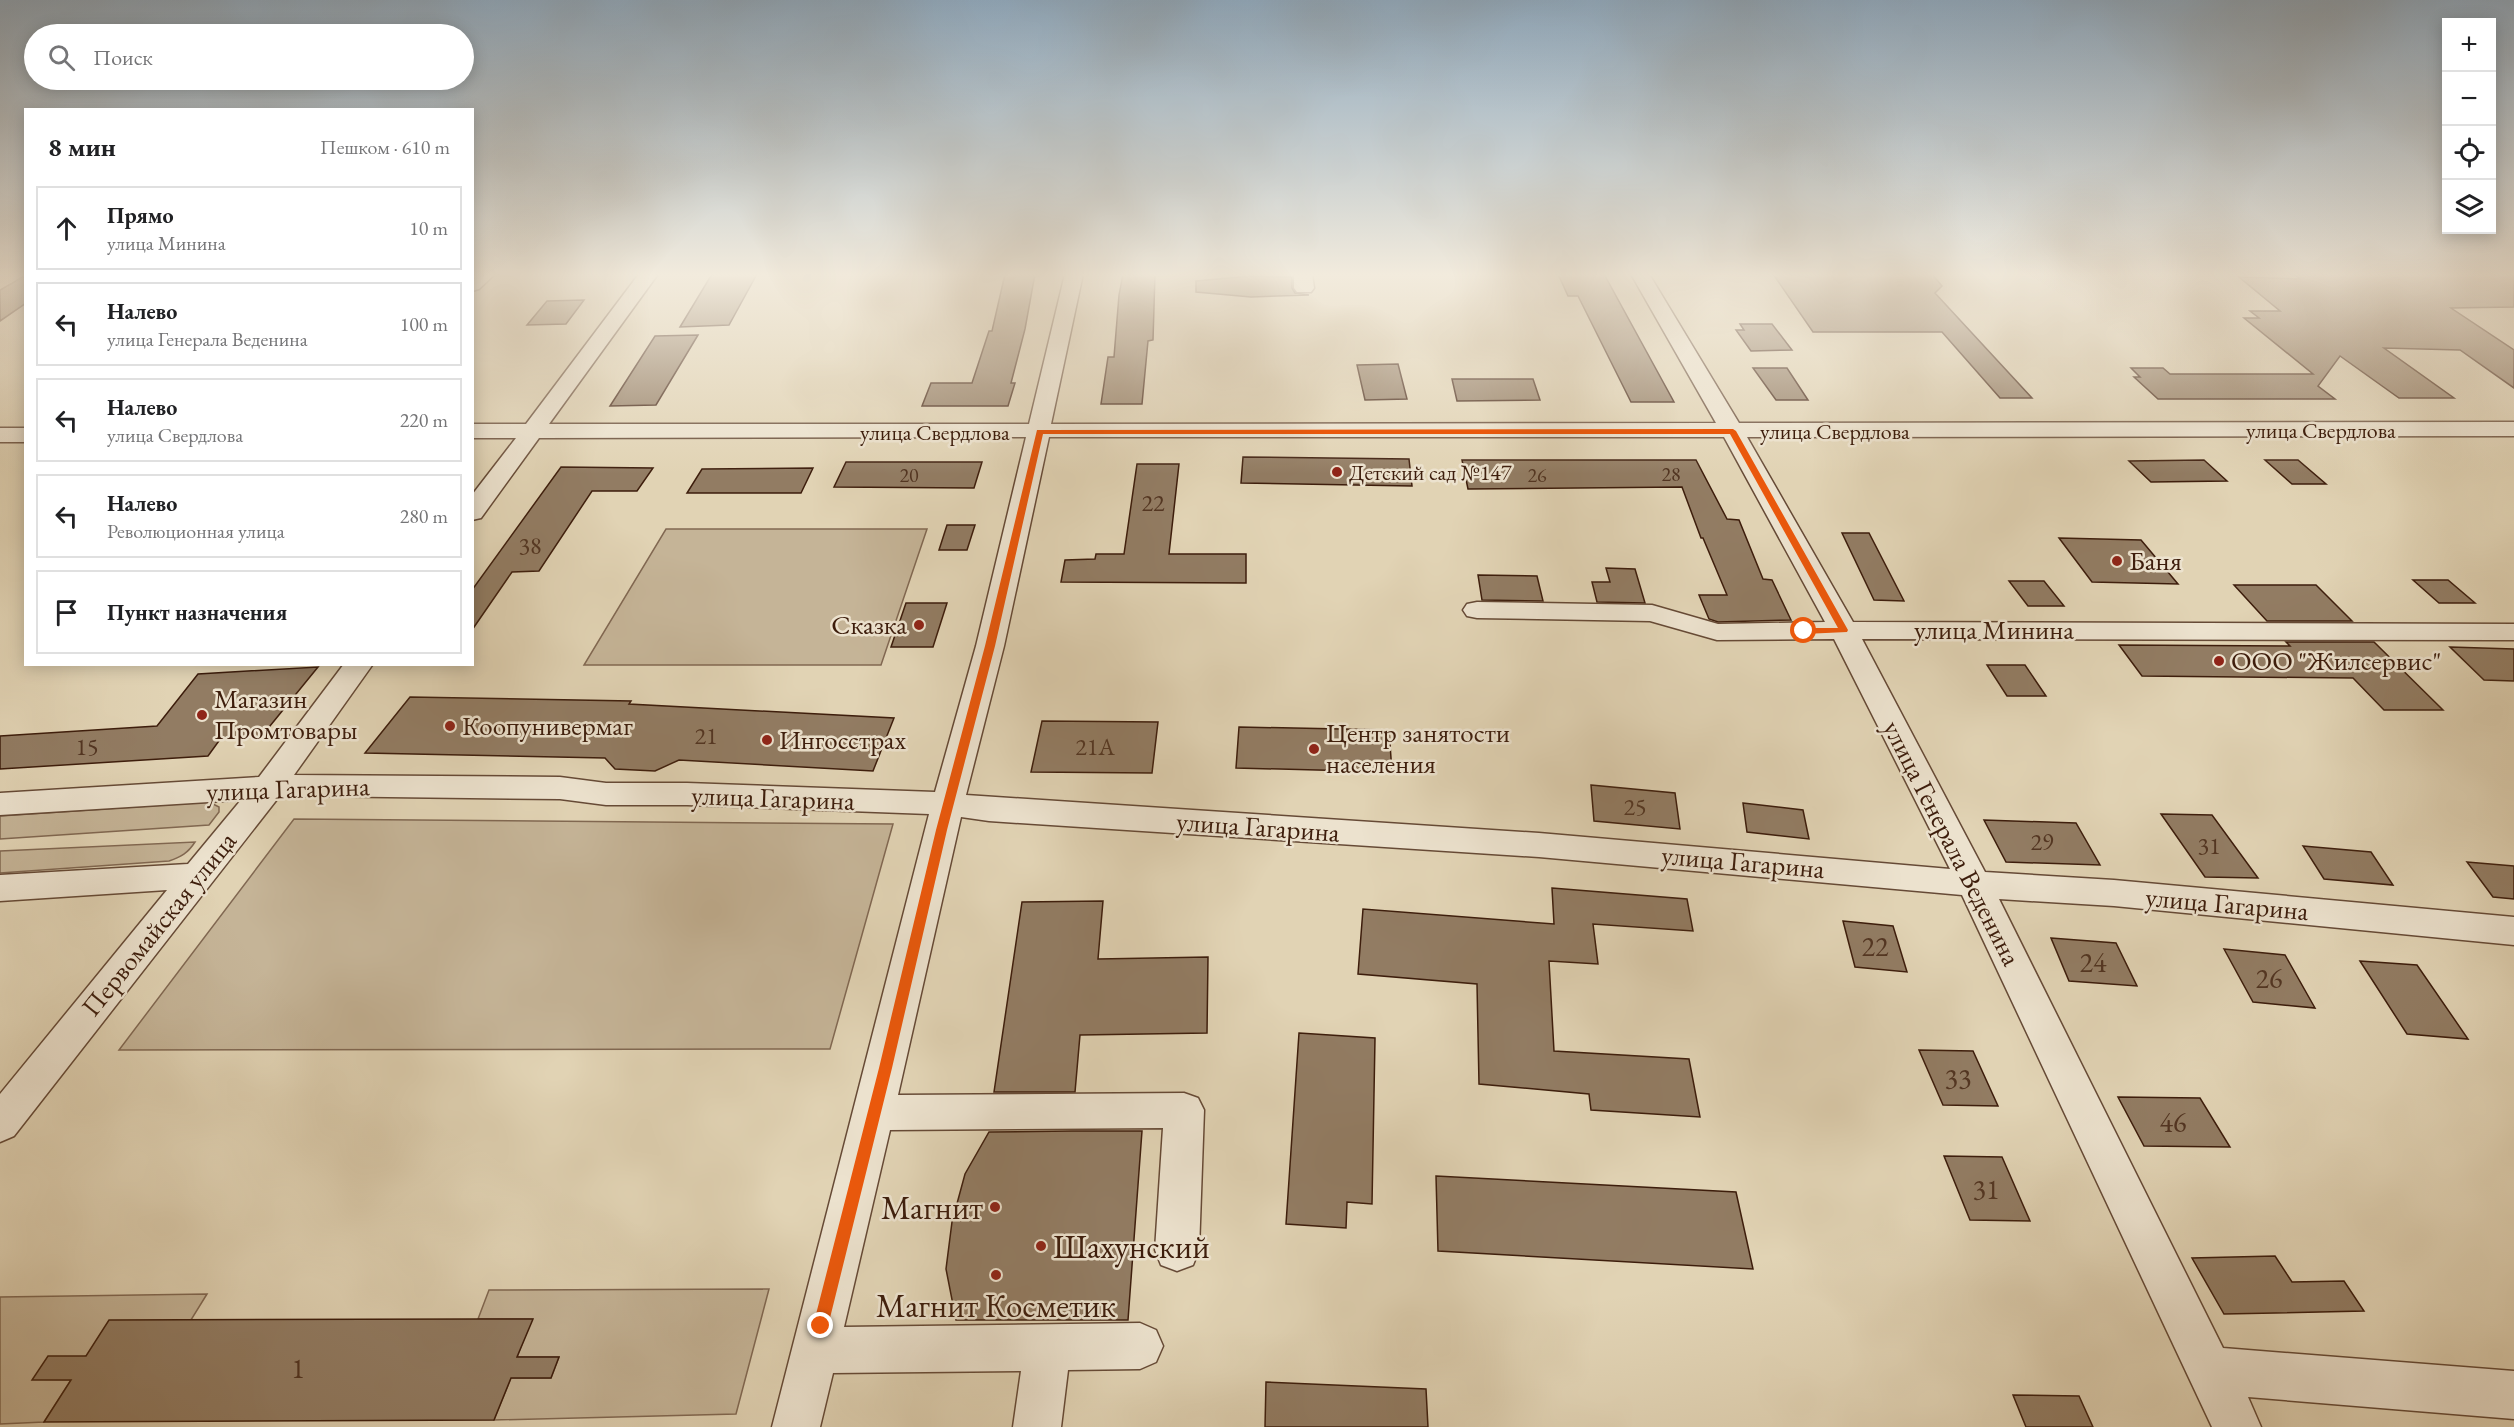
<!DOCTYPE html>
<html lang="ru">
<meta charset="utf-8">
<style>
body{margin:0;font-family:"EB Garamond",serif;background:#f6f6f6;color:#202124}
.controls{position:absolute;right:18px;top:18px;display:grid;overflow:hidden;border-radius:0px;box-shadow:0 3px 15px #0003}
.controls button{width:54px;height:54px;display:grid;place-items:center;padding:0;border:0;border-bottom:2px solid #e0e0e0;background:#fff;color:#202124;font:30px sans-serif}
.stop{position:absolute;width:18px;height:18px;margin:-14px;border:4px solid #ea580c;border-radius:50%;background:#fff}
.stop.end{background:#ea580c;border-color:#fff;box-shadow:0 2px 6px #0008}
.list{margin:0;padding:0;list-style:none}
h2{display:flex;justify-content:space-between;align-items:center;height:78px;margin:0;padding:0 24px;font-size:26px}
h2 small{font-size:20px;font-weight:400;color:#757577}
.list li{display:grid;grid-template-columns:39px 1fr auto;gap:18px;align-items:center;box-sizing:border-box;height:84px;margin:0 12px 12px;padding:0 12px;border:2px solid #e0e0e0;border-radius:0px}
.list b{display:block;font-size:22px;white-space:nowrap}
.list p{margin:0;font-size:20px;white-space:nowrap;color:#757577}
.list em{font-size:20px;font-style:normal;color:#757577}
.icon{flex:none;width:33px;height:33px;fill:none;stroke:currentColor;stroke-width:2;stroke-linecap:round;stroke-linejoin:round}
.map{position:relative;flex:none;width:2514px;height:1427px;overflow:hidden}
.search{position:absolute;background:#fff;box-shadow:0 3px 15px #0003;left:24px;top:24px;width:450px;height:66px;display:flex;align-items:center;gap:15px;box-sizing:border-box;padding:0 21px;border-radius:33px;color:#757577;font-size:22px}
.panel{position:absolute;background:#fff;box-shadow:0 3px 15px #0003;left:24px;top:108px;width:450px;height:558px;border-radius:0px}
.map>svg:first-child{display:block}
</style>
<div class="map">
<svg width="2514" height="1427" viewBox="0 0 2514 1427">
<rect width="100%" height="100%" fill="#e1d3b4"/>
<filter id="stains"><feTurbulence type="fractalNoise" baseFrequency=".00333" numOctaves="4"/><feColorMatrix values="0 0 0 0 .2 0 0 0 0 .09 0 0 0 0 .02 0 0 0 .5 -.17"/></filter>
<radialGradient id="worn" r=".72"><stop offset=".6" stop-color="#630" stop-opacity="0"/><stop offset="1" stop-color="#630" stop-opacity=".3"/></radialGradient>
<path fill="#c5b497" stroke="#816852" stroke-width="1.5" d="M666,529h261l-46,136h-297z
M209,802l10,5v5l-10,13 -209,14v-23z
M294,819l599,5 -63,225 -711,1z
M195,842c-7,11 -14,15 -26,19l-169,12v-22z
M769,1289l-33,125 -242,6 17,-42h40l8,-21h-42l15,-38h-54l11,-29z
M207,1294l-16,26 -105,36 -53,23 38,1 -27,42 -44,2v-127z"/>
<path fill="#927c63" stroke="#3d1d0c" stroke-width="1.5" d="M712,274h45l-28,51 -49,2z
M1005,274h30l-10,55 -14,54h4l-7,23h-86l9,-23h41l17,-52h3z
M1123,274h32l-2,66 -5,1 -6,63h-41l7,-47h6l5,-62z
M1558,274h46l70,128h-43l-53,-106h-10z
M1773,274h159l10,12 -7,7 97,105h-32l-58,-66h-129z
M2294,274h220v33l-63,1 63,42v38l-54,-38 -76,-2 70,50h-55l-59,-42 -22,30 17,13h-177l-24,-22h6l-9,-9h32l7,6h143l-69,-56h15l-9,-7h30l-41,-34 61,2z
M26,275v28l-26,18v-31z
M1251,276l41,1v11l3,5 14,2 -58,2 -55,-5v-11z
M584,300l-18,24 -39,1 20,-24z
M1740,324h32l20,26 -41,1 -15,-21h8z
M698,335l-42,70 -46,1 45,-70z
M1398,364l9,35 -42,1 -8,-35z
M1753,368h34l21,32h-32z
M1452,379h81l7,21 -83,1z
M1243,457l166,2 3,27 -171,-3z
M1462,460h234l31,59 12,1 24,59 9,1 19,40 -73,2 -9,-3 -10,-24h28l-24,-57h-2l-19,-51 -214,2z
M2204,460l23,21 -76,1 -22,-21z
M2265,460h33l28,24h-34z
M846,462h136l-8,26 -140,-1z
M1137,464h42l-10,90h77v29l-185,-1 4,-22 30,-1 1,-5h28z
M561,467l92,1 -16,23h-45l-53,80 -27,1 -40,58v-40z
M813,468l-12,25h-114l15,-24z
M947,525h28l-8,25h-28z
M1842,533h27l35,68 -30,-1z
M2059,538l82,2 37,44 -86,-2z
M1606,568l29,1 10,34 -48,-1 -5,-20h18z
M1478,575l59,1 6,25 -61,-1z
M2413,580h35l27,23h-36z
M2009,581h35l20,25h-36z
M2234,585h82l36,36h-85z
M906,603h41l-14,44h-42z
M2286,642h88l69,68h-59l-31,-32 -211,-2 -23,-31 171,1z
M2450,647l64,2v32l-30,-1z
M1987,665h38l21,31h-39z
M318,667l-57,70 -40,1 -13,18 -208,13v-33l157,-10 41,-52z
M410,697l221,4 -2,3 265,14 -21,53 -194,-11 -24,11 -40,-2 -10,-11 -240,-5z
M1042,721l116,1 -6,51 -121,-1z
M1239,727l150,3 3,42 -156,-4z
M1591,785l84,8 5,36 -86,-8z
M1743,803l60,7 6,29 -62,-7z
M2161,814l51,1 46,63 -53,-1z
M1984,820l92,3 24,42 -94,-3z
M2303,846l68,6 22,33 -69,-6z
M2467,862l47,4v33l-21,-2z
M1552,888l135,11 6,32 -100,-7 5,40 -49,-3 5,90 135,8 11,58 -109,-7 -2,-16 -110,-10 -2,-100 -119,-10 5,-65 191,15z
M1103,901l-5,58 110,-2 -1,76 -127,2 -5,57h-81l28,-190z
M1843,921l50,5 14,46 -52,-5z
M2051,938l65,5 21,43 -68,-5z
M2224,949l61,6 30,53 -62,-6z
M2360,961l57,4 51,74 -61,-5z
M1299,1033l76,5 -3,166 -25,-2 -1,26 -60,-4z
M1919,1050l54,1 25,55 -55,-1z
M2118,1097l82,1 30,49 -86,-1z
M1072,1131h70l-14,189h-172l-10,-51 6,-47 13,-48 24,-42z
M1944,1156l58,1 28,64 -60,-1z
M1436,1176l300,16 17,77 -315,-18z
M2275,1256l17,26 52,-1 20,30 -140,3 -32,-56z
M478,1319h55l-16,38h42l-8,21h-40l-17,42 -450,2 27,-42h-39l16,-24h38l23,-36z
M1266,1382l160,7 2,38h-163z
M2013,1395l66,1 14,31h-67z"/>
<g fill="none" stroke-linecap="round" stroke-linejoin="round">
<g stroke="#664a36" stroke-width="3">
<path id="minor" d="M474,274h21l-16,15 -7,2z
M639,274h19l-109,150h480l36,-150h18l-32,150 665,-1 -85,-149h18l90,149 775,-1v14l-767,1 106,185 661,2v16l-652,-1 123,233 129,8 400,37v28l-400,-39 -115,-7 224,449 291,23v48l-266,-22 13,30h-49l-250,-532 -423,-38 -550,-36 -28,-4 -63,278 286,-2 14,5 6,12 -5,140 -6,15 -16,6 -16,-6 -6,-15 8,-122 -273,2 -46,197 296,-4 16,7 7,16 -7,16 -16,7 -72,1 -7,57h-48l8,-56 -188,2 -13,54h-48l157,-613 -242,-9h-81l-46,-6 -254,-3 -28,2 -264,338 -14,6v-48l167,-204 -167,11v-26l188,-11 53,-64 -241,15v-22l259,-16 85,-113h29l-79,111 266,2 46,6h81l248,9 41,-146 50,-209 -487,1 -58,80 -9,2v-25l44,-57h-44v-14h54zM1049,437h675l101,185 -107,2 -66,-19 -175,-3 -10,2 -4,6 4,6 10,2 173,3 67,19 117,-1 116,230 -411,-36 -573,-38 38,-149z
M1294,274h18l2,14 -3,4h-14l-3,-4z
M0,428h26v14h-26z"/>
</g>
<use href="#minor" fill="#ece2ce" fill-rule="evenodd"/>
</g>
<linearGradient id="sky" x2="0" y2="1"><stop stop-color="#8fa8bc"/><stop offset="0.58" stop-color="#f2ebdd"/><stop offset="1" stop-color="#f2ebdd" stop-opacity="0"/></linearGradient>
<rect width="2514" height="474" fill="url(#sky)"/>
<path fill="#ea580c" d="M1733,429l3,2 112,199 -1,2 -43,2 -4,-3 4,-3h34l-108,-194h-687l-48,212 -48,184 -55,238 -64,258 -2,5 -5,2 -5,-2 -3,-5 66,-258 57,-238 49,-184 52,-216z"/>
<g fill="#8f2418" stroke="#ece2ce" stroke-width="2">
<circle cx="1337" cy="472" r="6"/>
<circle cx="2117" cy="561" r="6"/>
<circle cx="919" cy="625" r="6"/>
<circle cx="2219" cy="661" r="6"/>
<circle cx="202" cy="715" r="6"/>
<circle cx="450" cy="726" r="6"/>
<circle cx="767" cy="740" r="6"/>
<circle cx="1314" cy="749" r="6"/>
<circle cx="995" cy="1207" r="6"/>
<circle cx="1041" cy="1246" r="6"/>
<circle cx="996" cy="1275" r="6"/>
</g>
<g text-anchor="middle" stroke-width="5" stroke-linejoin="round" paint-order="stroke">
<g font-size="20" fill="#523522">
<text x="1671" y="481">28</text>
<text x="909" y="482">20</text>
<text x="1537" y="482">26</text>
</g>
<g font-size="22" fill="#3d1d0c" stroke="#ece2ce">
<text x="2321" y="438">улица Свердлова</text>
<text x="1835" y="439">улица Свердлова</text>
<text x="935" y="440">улица Свердлова</text>
</g>
<g font-size="22" fill="#3d1d0c" stroke="#ece2ce" text-anchor="start">
<text x="1349" y="480">Детский сад №147</text>
</g>
<g font-size="24" fill="#523522">
<text x="1153" y="511">22</text>
<text x="530" y="554">38</text>
<text x="706" y="744">21</text>
<text x="87" y="755">15</text>
<text x="1095" y="755">21А</text>
<text x="1635" y="815">25</text>
<text x="2042" y="850">29</text>
<text x="2209" y="854">31</text>
</g>
<g font-size="27" fill="#3d1d0c" stroke="#ece2ce" text-anchor="start">
<text x="2129" y="570">Баня</text>
<text x="907" y="634" text-anchor="end">Сказка</text>
<text x="2231" y="670">ООО "Жилсервис"</text>
<text x="214" y="708">Магазин<tspan x="214" dy="31">Промтовары</tspan></text>
<text x="462" y="735">Коопунивермаг</text>
<text x="1326" y="742">Центр занятости<tspan x="1326" dy="31">населения</tspan></text>
<text x="779" y="749">Ингосстрах</text>
</g>
<g font-size="27" fill="#3d1d0c" stroke="#ece2ce">
<text x="1994" y="639">улица Минина</text>
<text transform="translate(288 789) rotate(-2)" y="9">улица Гагарина</text>
<text transform="translate(773 798) rotate(2)" y="9">улица Гагарина</text>
<text transform="translate(1258 827) rotate(4)" y="9">улица Гагарина</text>
<text transform="translate(1952 843) rotate(63)" y="9">улица Генерала Веденина</text>
<text transform="translate(1743 862) rotate(5)" y="9">улица Гагарина</text>
<text transform="translate(2227 904) rotate(5)" y="9">улица Гагарина</text>
<text transform="translate(159 924) rotate(-51)" y="9">Первомайская улица</text>
</g>
<g font-size="28" fill="#523522">
<text x="1875" y="956">22</text>
<text x="2093" y="972">24</text>
<text x="2269" y="988">26</text>
<text x="1958" y="1088">33</text>
<text x="2173" y="1132">46</text>
<text x="1986" y="1199">31</text>
<text x="298" y="1378">1</text>
</g>
<g font-size="33" fill="#3d1d0c" stroke="#ece2ce" text-anchor="end">
<text x="983" y="1219">Магнит</text>
<text x="1053" y="1258" text-anchor="start">Шахунский</text>
<text x="996" y="1317" text-anchor="middle">Магнит Косметик</text>
</g>
</g>
<rect width="100%" height="100%" filter="url(#stains)"/>
<rect width="100%" height="100%" fill="url(#worn)"/>
</svg>
<div class="controls">
<button>+</button>
<button>−</button>
<button><svg class="icon" aria-label="locate" viewBox="0 0 24 24"><circle cx="12" cy="12" r="6"/><path d="M12 2v4M12 18v4M2 12h4M18 12h4"/></svg></button>
<button><svg class="icon" aria-label="layers" viewBox="0 0 24 24"><path d="M12 4l9 5-9 5-9-5zM3 14l9 5 9-5"/></svg></button>
</div>
<div class="stop" style="left:1804px;top:631px"></div>
<div class="stop end" style="left:821px;top:1326px"></div>
<div class="search"><svg class="icon" aria-label="search" viewBox="0 0 24 24"><circle cx="10" cy="10" r="6"/><path d="M15 15l6 6"/></svg>Поиск</div>
<section class="panel">
<h2>8 мин<small>Пешком · 610 m</small></h2>
<ul class="list">
<li><svg class="icon" aria-label="ahead" viewBox="0 0 24 24"><path d="M12 20V5M6 11l6-6 6 6"/></svg><div><b>Прямо</b><p>улица Минина</p></div><em>10 m</em></li>
<li><svg class="icon" aria-label="left" viewBox="0 0 24 24"><path d="M17 20v-9H6M10 6l-5 5 5 5"/></svg><div><b>Налево</b><p>улица Генерала Веденина</p></div><em>100 m</em></li>
<li><svg class="icon" aria-label="left" viewBox="0 0 24 24"><path d="M17 20v-9H6M10 6l-5 5 5 5"/></svg><div><b>Налево</b><p>улица Свердлова</p></div><em>220 m</em></li>
<li><svg class="icon" aria-label="left" viewBox="0 0 24 24"><path d="M17 20v-9H6M10 6l-5 5 5 5"/></svg><div><b>Налево</b><p>Революционная улица</p></div><em>280 m</em></li>
<li><svg class="icon" aria-label="arrive" viewBox="0 0 24 24"><path d="M6 21V4h12l-3 4 3 4H6"/></svg><div><b>Пункт назначения</b></div></li>
</ul>
</section>
</div>
